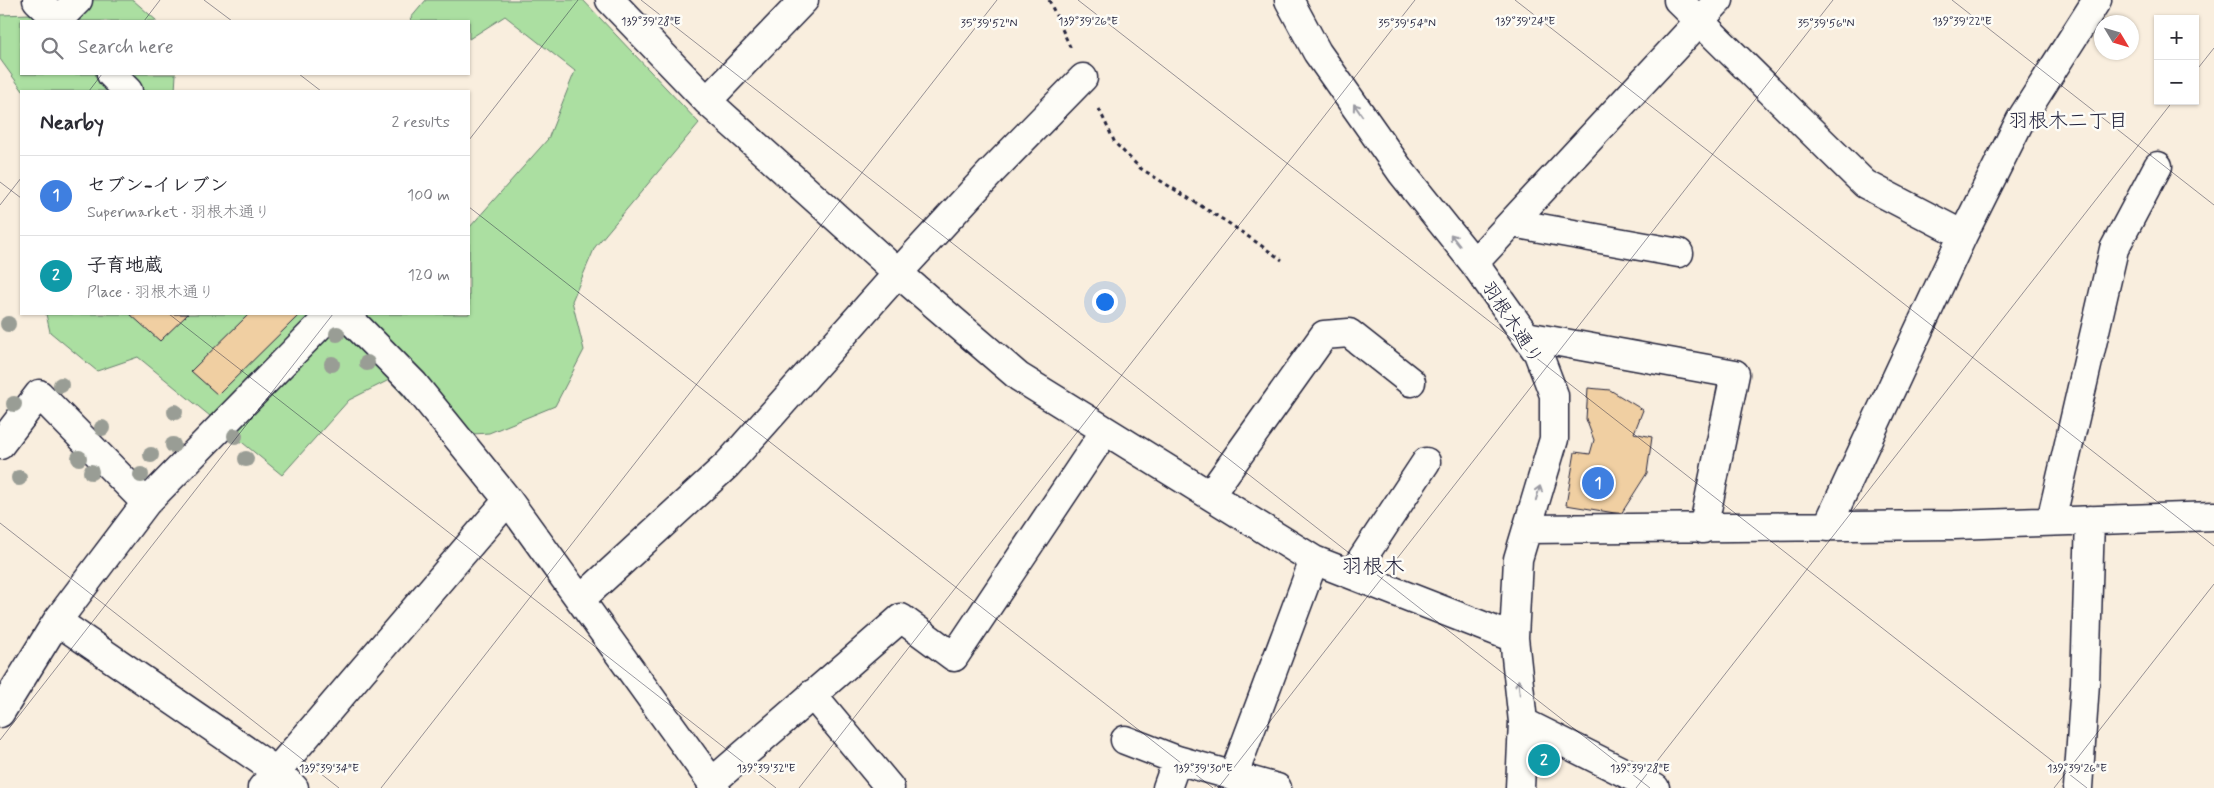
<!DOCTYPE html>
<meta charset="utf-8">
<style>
body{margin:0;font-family:Mynerve,"Klee One",sans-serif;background:#f2f2f3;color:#2b2b33}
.controls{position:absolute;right:15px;top:15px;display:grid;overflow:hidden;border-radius:0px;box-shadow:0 1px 4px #0004}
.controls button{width:45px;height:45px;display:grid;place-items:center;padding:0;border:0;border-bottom:1px solid #e1e1e2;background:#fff;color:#2b2b33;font:25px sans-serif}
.compass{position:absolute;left:2094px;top:15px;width:45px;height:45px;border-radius:50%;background:#fff;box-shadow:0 1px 4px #0004;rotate:128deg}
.you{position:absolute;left:1104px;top:301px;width:18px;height:18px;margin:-12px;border:4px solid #fff;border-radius:50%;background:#1a73e8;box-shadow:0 0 0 8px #1a73e833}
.badge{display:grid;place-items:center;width:32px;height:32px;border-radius:50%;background:#db2777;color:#fff;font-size:16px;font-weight:700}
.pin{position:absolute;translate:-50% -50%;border:2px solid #fff;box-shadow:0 1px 5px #0006}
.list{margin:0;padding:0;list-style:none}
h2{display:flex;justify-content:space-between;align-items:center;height:65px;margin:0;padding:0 20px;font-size:21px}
h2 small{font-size:16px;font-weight:400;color:#7c7c81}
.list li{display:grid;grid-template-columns:32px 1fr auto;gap:15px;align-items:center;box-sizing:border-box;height:80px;padding:0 20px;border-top:1px solid #e1e1e2}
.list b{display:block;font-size:19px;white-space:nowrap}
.list p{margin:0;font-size:16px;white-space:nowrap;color:#7c7c81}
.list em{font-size:16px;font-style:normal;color:#7c7c81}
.icon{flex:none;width:28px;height:28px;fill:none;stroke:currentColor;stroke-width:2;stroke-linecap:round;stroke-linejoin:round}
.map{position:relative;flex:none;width:2214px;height:788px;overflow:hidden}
.search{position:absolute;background:#fff;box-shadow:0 1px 4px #0004;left:20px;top:20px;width:450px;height:55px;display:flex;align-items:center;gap:12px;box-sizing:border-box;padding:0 18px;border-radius:0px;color:#7c7c81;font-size:19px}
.panel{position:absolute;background:#fff;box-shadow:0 1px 4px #0004;left:20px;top:90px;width:450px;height:225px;border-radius:0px}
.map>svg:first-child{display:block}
</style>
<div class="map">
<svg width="2214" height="788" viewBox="0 0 2214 788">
<rect width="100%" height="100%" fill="#f9eede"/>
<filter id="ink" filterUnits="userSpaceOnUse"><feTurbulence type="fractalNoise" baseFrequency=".02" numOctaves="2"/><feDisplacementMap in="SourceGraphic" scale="10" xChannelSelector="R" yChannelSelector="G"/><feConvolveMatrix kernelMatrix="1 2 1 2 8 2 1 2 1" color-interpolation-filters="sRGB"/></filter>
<g filter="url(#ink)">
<path fill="#abdfa1" stroke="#66806e" d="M77,0h56l24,21h-136v53h155l-1,17h-152l-23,-32v-44l30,-1z
M426,0h157l116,123 -104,124 -23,54 12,49 -29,56 -66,27 -49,3 -51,-56 -40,20 -67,75 -144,-118 -41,14 -47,-39 -4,-18h423v-86l79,-89 27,-68 -70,-55 -36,23v-18h-57l-2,-2z"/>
<path fill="#f0cfa2" stroke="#22223b" d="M130,314h58l-28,27z
M249,314h51l-82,81 -27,-24z
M1588,388l22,2 33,20 -9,23 18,4 -5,36 -26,41 -55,-9 9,-53 15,2 4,-14 -8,-21z"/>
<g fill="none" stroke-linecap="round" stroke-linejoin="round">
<g stroke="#22223b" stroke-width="31">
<path id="minor" d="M37,0l22,21
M610,0l97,101 191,172 121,104 295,183 200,78
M1289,0l28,52 85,121 72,90 64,90 16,42v44l-36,120 -4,79 9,84 -3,66
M1678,0l187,184 98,51
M58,20l20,-20
M111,74l17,17
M707,101l97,-101
M1512,223l167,30
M1474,263l245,-263
M345,314l69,70 94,116 208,288
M1526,336l209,38 -32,155
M0,445l39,-51 107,109
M1210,495l114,-160 25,-2 62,49
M2051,521l63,-272 44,-83
M1827,527l136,-292 58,-116 76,-119
M1527,529l427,-4 260,-9
M1352,574l74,-112
M580,600l147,-135 171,-192 94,-102 91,-93
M57,621l219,150 18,17
M812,694l78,94
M0,713l57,-92 89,-118 185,-189
M1523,722l132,66
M1125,740l52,20 100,28
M1233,777l81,-217
M711,783l190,-165 53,39 151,-226
M262,788l246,-288
M1167,788l10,-28
M2078,788l7,-105 5,-163"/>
</g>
<path stroke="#22223b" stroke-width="3" stroke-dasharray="4 4" stroke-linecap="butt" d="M1049,0l22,49
M1099,109l16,34 25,25 90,56 52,36"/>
<use href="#minor" stroke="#fdfcf7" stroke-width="28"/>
</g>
<g fill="#999d95">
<circle cx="8" cy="324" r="8"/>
<circle cx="337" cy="334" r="8"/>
<circle cx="367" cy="363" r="8"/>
<circle cx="332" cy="364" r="8"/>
<circle cx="61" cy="385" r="8"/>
<circle cx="14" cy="404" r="8"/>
<circle cx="175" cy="412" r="8"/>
<circle cx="102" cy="428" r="8"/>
<circle cx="235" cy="436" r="8"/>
<circle cx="173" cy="445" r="8"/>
<circle cx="151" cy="455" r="8"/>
<circle cx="79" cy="458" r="8"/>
<circle cx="246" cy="459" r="8"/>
<circle cx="91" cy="472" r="8"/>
<circle cx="141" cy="475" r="8"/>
<circle cx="19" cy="478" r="8"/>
</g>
<defs><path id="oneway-shaft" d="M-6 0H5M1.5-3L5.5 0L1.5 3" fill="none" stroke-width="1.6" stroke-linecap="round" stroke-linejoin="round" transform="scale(1.25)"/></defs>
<g stroke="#9a9aa2">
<use href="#oneway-shaft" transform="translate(1358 110) rotate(-125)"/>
<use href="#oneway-shaft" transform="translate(1455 240) rotate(-128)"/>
<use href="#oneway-shaft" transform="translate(1538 493) rotate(-73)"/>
<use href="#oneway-shaft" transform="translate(1519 687) rotate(-96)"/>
</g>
</g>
<path fill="none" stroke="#22223b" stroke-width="1" stroke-opacity="0.45" d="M204,0l28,21M641,0l1009,788M1078,0l1009,788M1515,0l699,546M1952,0l262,205M144,21l16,-21M2195,72l19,-24M299,74l22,17M89,91l13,-17M469,140l109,-140M0,182l21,16M0,205l21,-27M469,207l744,581M169,314l607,474M0,523l339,265M0,740l333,-426M381,788l616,-788M799,788l616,-788M1218,788l615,-788M1636,788l537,-687M2054,788l160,-204"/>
<g text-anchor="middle" stroke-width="5" stroke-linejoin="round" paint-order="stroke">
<g font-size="19" fill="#22223b" stroke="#fdfcf7">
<text transform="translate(1513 322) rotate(57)" y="7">羽根木通り</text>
</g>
<g font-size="20" fill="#22223b" stroke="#fdfcf7">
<text x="2068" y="127">羽根木二丁目</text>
</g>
<g font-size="21" fill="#22223b" stroke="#fdfcf7">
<text x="1373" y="573">羽根木</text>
</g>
</g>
<g font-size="12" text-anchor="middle" fill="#22223b" stroke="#fdfcf7" stroke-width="5" stroke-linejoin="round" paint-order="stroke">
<text x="651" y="25">139°39'28"E</text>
<text x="1088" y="25">139°39'26"E</text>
<text x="1525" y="25">139°39'24"E</text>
<text x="1962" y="25">139°39'22"E</text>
<text x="989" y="27">35°39'52"N</text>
<text x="1826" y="27">35°39'56"N</text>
<text x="1407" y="27">35°39'54"N</text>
<text x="329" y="772">139°39'34"E</text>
<text x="766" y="772">139°39'32"E</text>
<text x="1203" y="772">139°39'30"E</text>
<text x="1640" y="772">139°39'28"E</text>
<text x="2077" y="772">139°39'26"E</text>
</g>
</svg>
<div class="controls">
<button>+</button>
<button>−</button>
</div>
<svg class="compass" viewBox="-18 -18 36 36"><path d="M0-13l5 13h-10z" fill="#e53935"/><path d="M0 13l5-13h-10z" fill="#7c7c81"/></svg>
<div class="you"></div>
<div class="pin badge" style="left:1598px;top:483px;background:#3f7fe0">1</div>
<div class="pin badge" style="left:1544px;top:760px;background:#0f9aa8">2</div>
<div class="search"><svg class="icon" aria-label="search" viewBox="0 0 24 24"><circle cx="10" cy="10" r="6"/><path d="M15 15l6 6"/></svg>Search here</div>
<section class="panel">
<h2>Nearby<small>2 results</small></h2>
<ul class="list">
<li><span class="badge" style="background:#3f7fe0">1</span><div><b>セブン-イレブン</b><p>Supermarket · 羽根木通り</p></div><em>100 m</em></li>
<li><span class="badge" style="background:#0f9aa8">2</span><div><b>子育地蔵</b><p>Place · 羽根木通り</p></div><em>120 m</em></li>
</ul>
</section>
</div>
